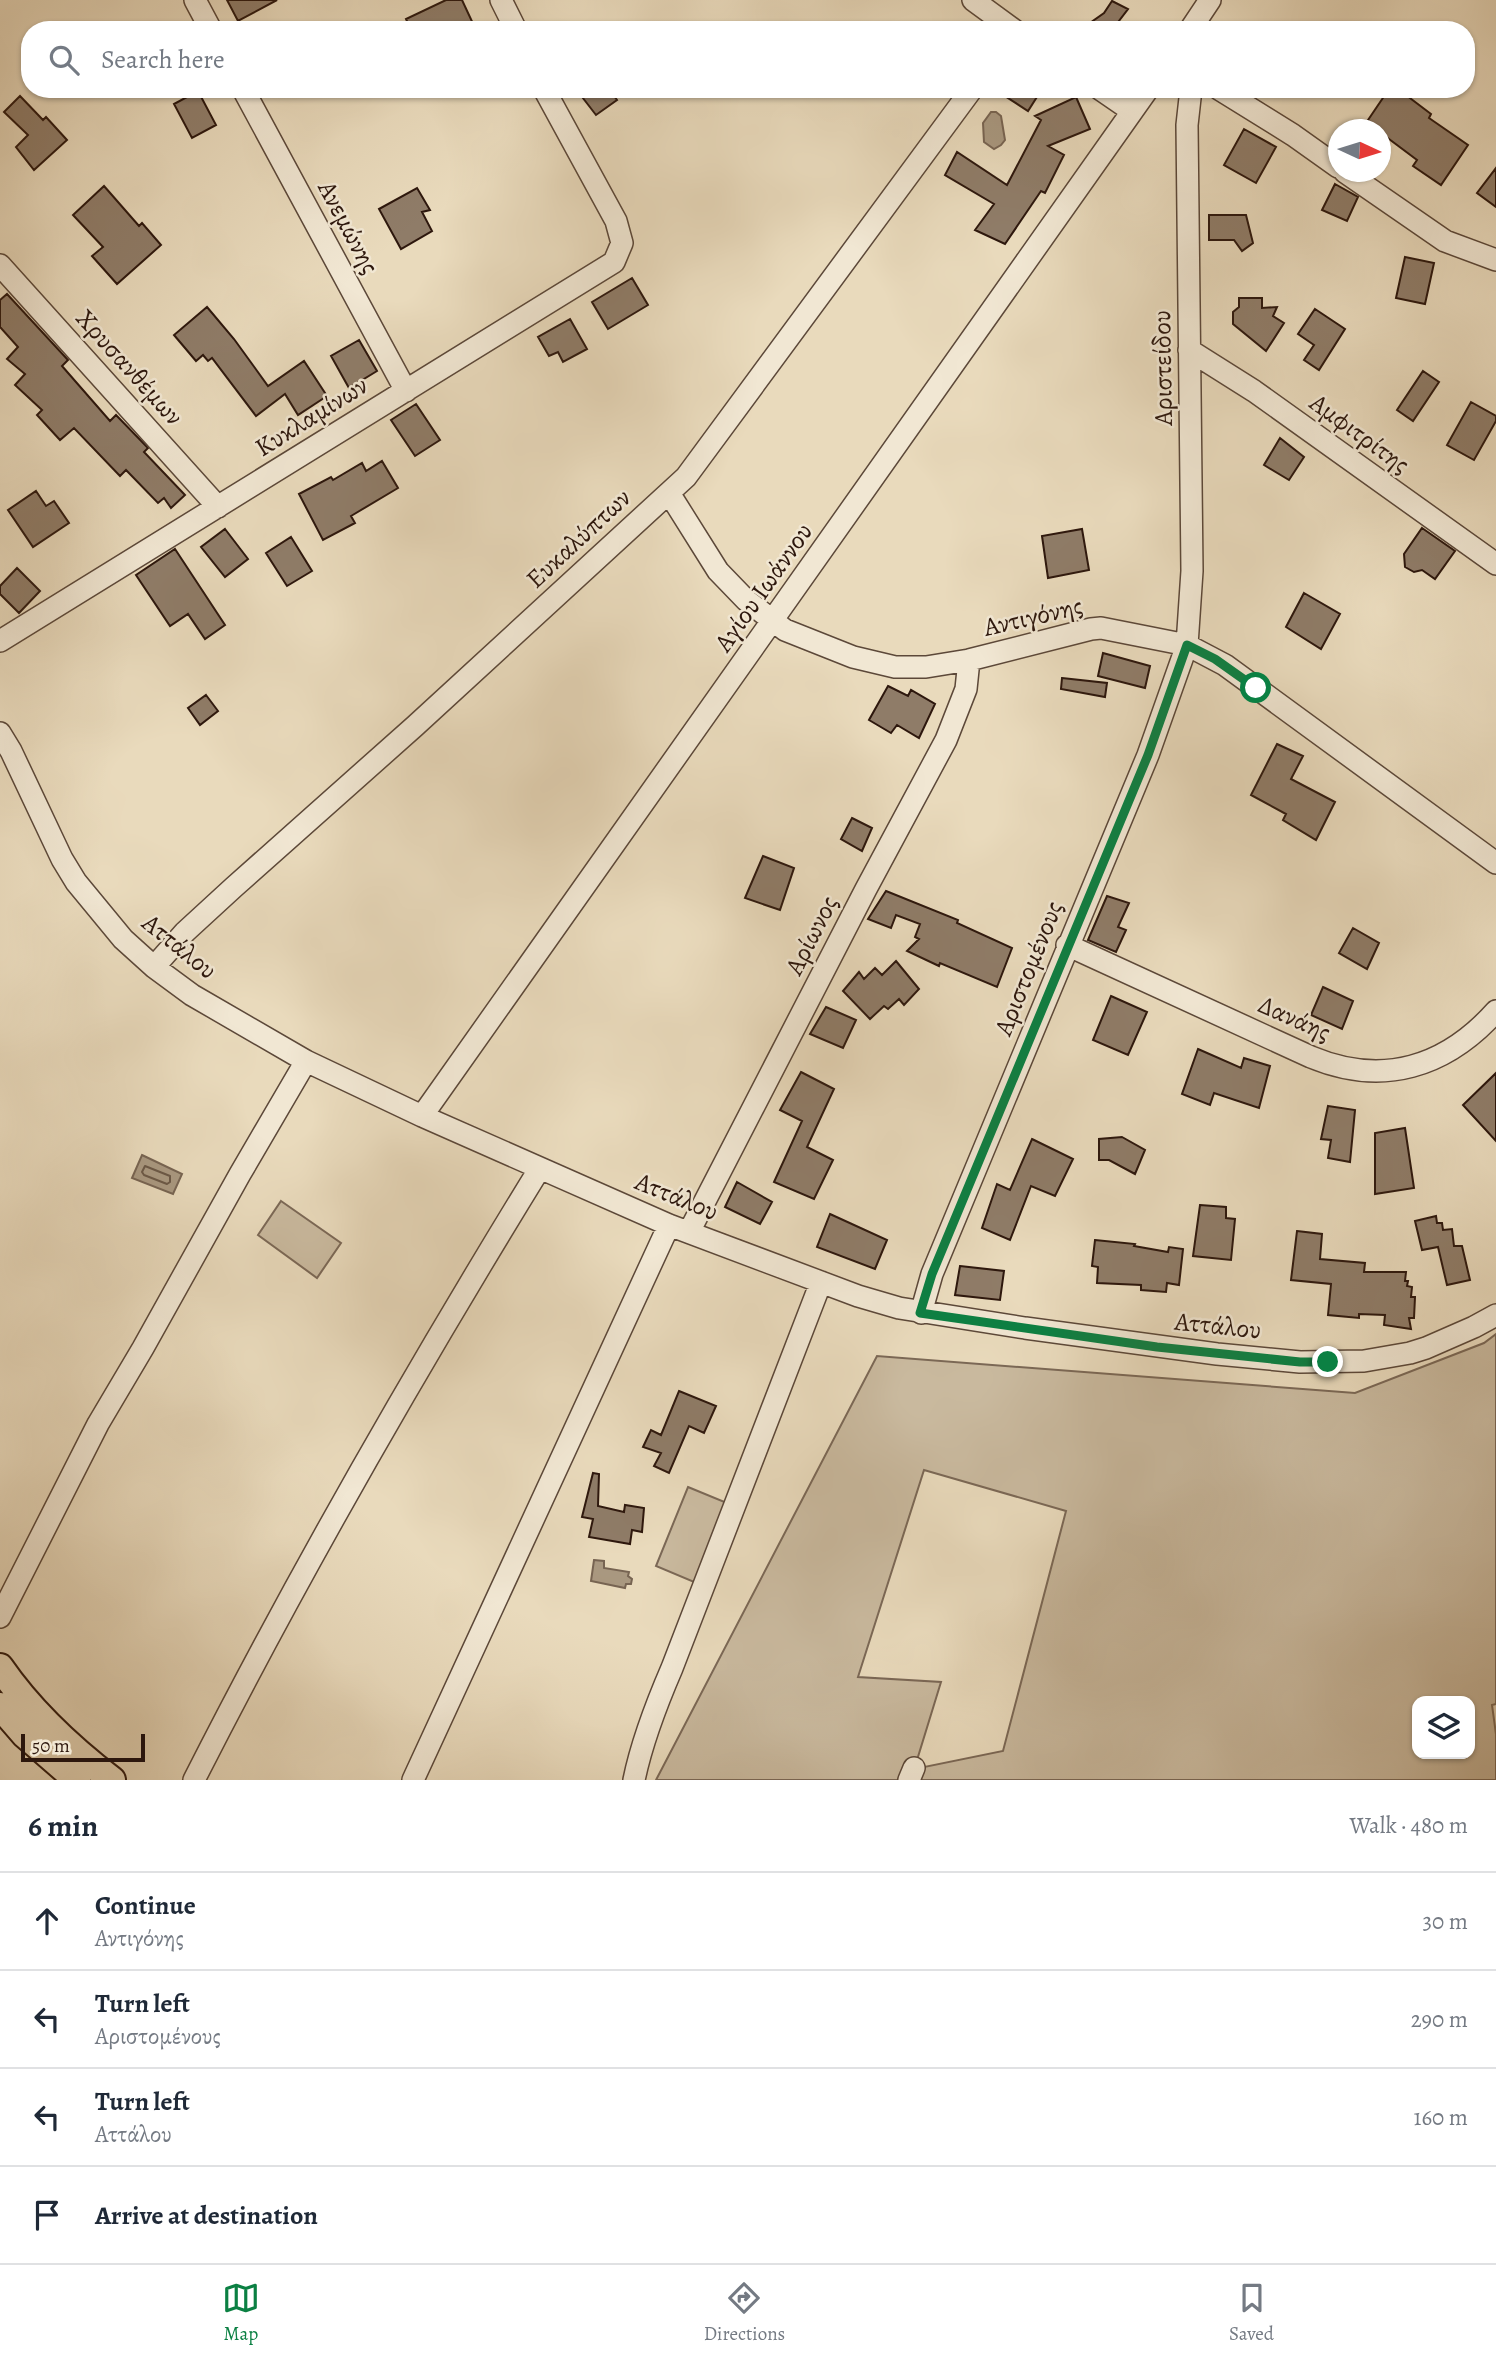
<!DOCTYPE html>
<meta charset="utf-8">
<style>
body{margin:0;font-family:Alegreya,serif;background:#f2f2f3;color:#1f2937}
.controls{position:absolute;right:21px;bottom:21px;display:grid;overflow:hidden;border-radius:14px;box-shadow:0 2px 5px #0004}
.controls button{width:63px;height:63px;display:grid;place-items:center;padding:0;border:0;border-bottom:2px solid #e0e1e3;background:#fff;color:#1f2937;font:35px sans-serif}
.compass{position:absolute;left:1328px;top:119px;width:63px;height:63px;border-radius:50%;background:#fff;box-shadow:0 2px 5px #0004;rotate:94deg}
.scale{position:absolute;left:21px;bottom:18px;width:124px;box-sizing:border-box;padding-left:7px;border:4px solid #2d170d;border-top:0;font-size:19px;line-height:24px;white-space:nowrap;color:#2d170d;-webkit-text-stroke:5px #f1e7d3;paint-order:stroke}
.stop{position:absolute;width:21px;height:21px;margin:-16px;border:5px solid #0b8043;border-radius:50%;background:#fff}
.stop.end{background:#0b8043;border-color:#fff;box-shadow:0 2px 7px #0008}
.list{margin:0;padding:0;list-style:none}
h2{display:flex;justify-content:space-between;align-items:center;height:91px;margin:0;padding:0 28px;font-size:30px}
h2 small{font-size:23px;font-weight:400;color:#747a83}
.list li{display:grid;grid-template-columns:46px 1fr auto;gap:21px;align-items:center;box-sizing:border-box;height:98px;padding:0 28px;border-top:2px solid #e0e1e3}
.list b{display:block;font-size:26px;white-space:nowrap}
.list p{margin:0;font-size:23px;white-space:nowrap;color:#747a83}
.list em{font-size:23px;font-style:normal;color:#747a83}
.icon{flex:none;width:38px;height:38px;fill:none;stroke:currentColor;stroke-width:2;stroke-linecap:round;stroke-linejoin:round}
.map{position:relative;flex:none;width:1496px;height:1780px;overflow:hidden}
.search{position:absolute;background:#fff;box-shadow:0 2px 5px #0004;left:21px;right:21px;top:21px;height:77px;display:flex;align-items:center;gap:18px;box-sizing:border-box;padding:0 24px;border-radius:28px;color:#747a83;font-size:26px}
.sheet{height:483px;background:#fff}
nav{display:flex;justify-content:space-around;align-items:center;box-sizing:border-box;height:98px;border-top:2px solid #e0e1e3;background:#fff;font-size:19px;color:#747a83}
nav a{display:grid;justify-items:center;gap:4px}
nav .on{color:#0b8043}
.map>svg:first-child{display:block}
</style>
<div class="map">
<svg width="1496" height="1780" viewBox="0 0 1496 1780">
<rect width="100%" height="100%" fill="#e9dabc"/>
<filter id="stains"><feTurbulence type="fractalNoise" baseFrequency=".00286" numOctaves="4"/><feColorMatrix values="0 0 0 0 .2 0 0 0 0 .09 0 0 0 0 .02 0 0 0 .5 -.17"/></filter>
<radialGradient id="worn" r=".72"><stop offset=".6" stop-color="#630" stop-opacity="0"/><stop offset="1" stop-color="#630" stop-opacity=".3"/></radialGradient>
<path fill="#c9b99e" stroke="#7b6856" stroke-width="2" fill-rule="evenodd" d="M281,1201l60,42 -24,35 -59,-43z
M1496,1334v370l-4,1 4,29v46h-582l5,-12 84,-17 63,-240 -142,-41 -66,207 83,5 -24,78 -12,20h-249l221,-424 478,37 129,-50zM1417,1701h53v53h-53z
M688,1487l39,16 -33,79 -38,-16z"/>
<path fill="#a99880" stroke="#776452" stroke-width="2" d="M991,112h5l5,4 4,24 -4,5 -7,4 -10,-7 -1,-19z
M142,1155l40,19 -9,20 -41,-16z
M594,1560l10,1v7l25,4 -1,4 4,3 -1,5h-5l-1,4 -34,-7z"/>
<g fill="none" stroke-linecap="round" stroke-linejoin="round">
<path stroke="#6b5846" stroke-width="2" d="M145,1166l25,10v6l-3,2 -23,-9 -2,-3z"/>
</g>
<path fill="#8f7c68" stroke="#2d170d" stroke-width="2" d="M227,0h50l-39,21z
M446,0h16l14,30h-65l-5,-11z
M1112,1l16,8 -16,21h-32l24,-17z
M576,89h33l8,11 -21,15z
M994,89h48l-14,22z
M1389,89h9l33,25 -2,4 39,27 -27,40 -28,-19 4,-6 -36,-27v-3h-6l-9,-7z
M198,91l18,34 -24,13 -18,-34z
M20,96l23,24 3,-3 21,23 -33,30 -18,-23 12,-12 -24,-23z
M1076,97l14,32 -42,17 16,9 -19,38 -4,-2 -36,53 -30,-14 19,-26 -49,-29 12,-23 50,33 34,-65 -6,-4z
M1244,129l32,18 -20,36 -32,-18z
M1496,168v39l-19,-14z
M1335,184l23,13 -11,24 -25,-11z
M104,186l35,40 3,-3 19,22 -44,39 -25,-28 11,-9 -30,-32z
M417,188l13,22 -8,2 10,19 -31,18 -22,-40z
M1209,215h37l7,28 -11,8 -8,-11h-25z
M1405,257l29,6 -9,41 -29,-6z
M632,278l16,27 -40,24 -16,-27z
M7,294l61,66 -6,6 48,55 6,-6 32,33 -4,4 41,43 -14,13 -7,-10 -6,5 -32,-33 -6,6 -46,-48 -14,12 -23,-25 5,-5 -27,-25 10,-11 -18,-15 11,-12 -18,-20v-27z
M1239,298h23v10l15,-1 -4,9 11,7 -18,28 -33,-27v-12l6,-5z
M207,307l27,32 34,47 36,-25 23,35 -29,19 -13,-21 -29,22 -44,-58 -4,3 -5,-6 -7,6 -22,-26z
M1315,309l30,20 -26,41 -15,-10 10,-15 -16,-11z
M570,319l17,30 -24,13 -5,-10 -9,4 -11,-19z
M359,340l18,31 -28,17 -18,-32z
M1423,371l16,11 -26,39 -16,-11z
M1471,402l25,14v5l-22,39 -27,-15z
M416,404l24,36 -25,16 -24,-36z
M1280,438l24,19 -15,23 -25,-15z
M382,461l16,27 -47,28 4,7 -32,17 -24,-46 32,-17 2,3 29,-17 4,8z
M36,491l10,15 8,-5 15,22 -36,24 -25,-37z
M1422,528l33,23 -20,28 -13,-9 -8,2 -9,-5 -1,-13z
M225,529l23,30 -23,18 -24,-30z
M1082,529l7,41 -41,8 -6,-42z
M291,537l21,34 -25,15 -21,-33z
M175,549l50,76 -20,14 -17,-25 -18,12 -34,-51z
M17,568l23,23 -21,22 -19,-19v-8z
M1304,593l36,21 -19,35 -35,-22z
M1103,653l47,13 -5,22 -47,-12z
M1062,678l45,5 -2,14 -44,-8z
M888,686l20,10 3,-6 24,14 -16,34 -22,-13 -6,8 -22,-13z
M206,695l12,16 -18,14 -12,-17z
M1277,744l26,12 -12,23 44,23 -19,38 -33,-20 3,-6 -35,-19z
M852,818l20,10 -10,23 -21,-12z
M763,856l31,12 -14,42 -35,-12z
M886,891l72,29 -1,3 55,25 -15,39 -57,-24 -1,3 -32,-15 12,-12 -4,-2 5,-13 -24,-9 -5,13 -23,-9z
M1107,896l22,7 -11,24 8,3 -10,22 -28,-12z
M1353,928l26,15 -12,26 -28,-16z
M896,961l23,28 -15,16 -5,-6 -11,10 -4,-3 -14,13 -27,-28 16,-19 5,7 11,-11 7,7z
M1323,987l30,14 -11,28 -31,-14z
M1111,996l36,16 -19,43 -35,-15z
M826,1007l30,13 -13,28 -33,-14z
M1198,1049l43,19 3,-10 26,8 -11,42 -45,-15 -4,12 -28,-11z
M801,1072l33,17 -27,58 26,13 -19,39 -40,-17 28,-61 -22,-11z
M1496,1073v68l-33,-36z
M1328,1106l27,4 -5,52 -22,-4 3,-18 -10,-1z
M1405,1128l9,60 -39,6v-61z
M1122,1137l23,13 -10,24 -26,-14h-10v-21z
M1032,1139l41,20 -18,37 -24,-10 -21,54 -28,-12 15,-44 13,6z
M737,1182l35,20 -12,22 -35,-17z
M1200,1205l26,2v11l9,1 -4,41 -38,-4z
M830,1214l57,26 -12,29 -58,-22z
M1436,1216l1,7h5l1,7 9,-1 2,17h8l8,34 -23,5 -9,-38 -16,3 -7,-29z
M1297,1231l25,3 -2,25 45,4 -1,9h42l-1,9h3l-1,5 5,1 -1,10h4l-1,21h-5l2,11 -27,-4 1,-10 -26,-1v4l-31,-3 3,-31 -40,-4z
M1095,1240l40,4 -1,2 34,6 1,-5 14,2 -4,36 -12,-2 -1,9 -25,-2v-5l-44,-2 1,-16 -6,-1z
M960,1266l44,5 -4,29 -45,-5z
M679,1391l37,15 -12,27 -15,-7 -20,47 -15,-7 7,-13 -18,-6 8,-17 10,5z
M593,1473l6,1 -1,32 26,6 1,-7 19,3 -2,24 -10,-2 -2,14 -41,-7 4,-18 -11,-2z"/>
<g fill="none" stroke-linecap="round" stroke-linejoin="round">
<g stroke="#5c4839" stroke-width="24">
<path id="minor" d="M195,0l16,30
M501,0l15,30
M973,0l41,30
M1190,30l20,-30
M243,89l163,302
M1100,89l32,22
M1219,89l74,46 45,32
M1345,172l100,69 51,19
M0,265l218,242
M1189,350l65,41 242,173
M669,493l49,78 28,29 39,30 68,27 42,10h31l43,-7 122,-31 10,-1 86,17 38,20 271,198
M0,641l614,-379 8,-19 -6,-22 -72,-132
M0,733l11,18 51,108 14,23 47,57 31,28 38,28 114,66 116,55 247,109 189,71 41,12 126,20 192,26 83,8 64,-1 46,-8 16,-5 48,-21 22,-12
M1067,945l244,112c72,30 135,10 185,-46
M154,967l31,-35 49,-45 181,-161 271,-249 286,-388
M422,1116l726,-1027
M689,1232l177,-343 80,-149 20,-51 3,-29
M921,1313l11,-39 216,-519 39,-110 5,-74 -5,-446 4,-36
M0,1617l98,-193 45,-76 97,-174 66,-113
M194,1780c106,-209 223,-412 346,-612
M413,1780l256,-555
M634,1780c8,-39 22,-75 38,-112l149,-386
M909,1780l5,-12"/>
</g>
<g stroke="#2d170d" stroke-width="30">
<path id="major" d="M0,1667c31,45 69,80 112,113
M0,1706l25,29 52,45"/>
</g>
<use href="#minor" stroke="#f1e7d3" stroke-width="21"/>
<use href="#major" stroke="#e9dabc" stroke-width="26"/>
</g>
<g fill="none" stroke-linecap="round" stroke-linejoin="round">
<path stroke="#0b8043" stroke-width="9" d="M1256,688l-41,-29 -28,-14 -39,110 -216,519 -12,39 237,34 143,15h28"/>
</g>
<g text-anchor="middle" stroke-width="5" stroke-linejoin="round" paint-order="stroke">
<g font-size="26" fill="#2d170d" stroke="#f1e7d3">
<text transform="translate(349 227) rotate(62)" y="9">Ανεμώνης</text>
<text transform="translate(130 367) rotate(48)" y="9">Χρυσανθέμων</text>
<text transform="translate(1162 368) rotate(-91)" y="9">Αριστείδου</text>
<text transform="translate(311 416) rotate(-32)" y="9">Κυκλαμίνων</text>
<text transform="translate(1360 433) rotate(36)" y="9">Αμφιτρίτης</text>
<text transform="translate(578 538) rotate(-43)" y="9">Ευκαλύπτων</text>
<text transform="translate(763 587) rotate(-55)" y="9">Αγίου Ιωάννου</text>
<text transform="translate(1033 616) rotate(-13)" y="9">Αντιγόνης</text>
<text transform="translate(811 935) rotate(-63)" y="9">Αρίωνος</text>
<text transform="translate(180 946) rotate(39)" y="9">Αττάλου</text>
<text transform="translate(1028 968) rotate(-68)" y="9">Αριστομένους</text>
<text transform="translate(1295 1018) rotate(24)" y="9">Δανάης</text>
<text transform="translate(677 1196) rotate(22)" y="9">Αττάλου</text>
<text transform="translate(1218 1325) rotate(6)" y="9">Αττάλου</text>
</g>
</g>
<rect width="100%" height="100%" filter="url(#stains)"/>
<rect width="100%" height="100%" fill="url(#worn)"/>
</svg>
<div class="controls">
<button><svg class="icon" aria-label="layers" viewBox="0 0 24 24"><path d="M12 4l9 5-9 5-9-5zM3 14l9 5 9-5"/></svg></button>
</div>
<svg class="compass" viewBox="-18 -18 36 36"><path d="M0-13l5 13h-10z" fill="#e53935"/><path d="M0 13l5-13h-10z" fill="#747a83"/></svg>
<div class="scale">50 m</div>
<div class="stop" style="left:1256px;top:688px"></div>
<div class="stop end" style="left:1328px;top:1362px"></div>
<div class="search"><svg class="icon" aria-label="search" viewBox="0 0 24 24"><circle cx="10" cy="10" r="6"/><path d="M15 15l6 6"/></svg>Search here</div>
</div>
<section class="sheet">
<h2>6 min<small>Walk · 480 m</small></h2>
<ul class="list">
<li><svg class="icon" aria-label="ahead" viewBox="0 0 24 24"><path d="M12 20V5M6 11l6-6 6 6"/></svg><div><b>Continue</b><p>Αντιγόνης</p></div><em>30 m</em></li>
<li><svg class="icon" aria-label="left" viewBox="0 0 24 24"><path d="M17 20v-9H6M10 6l-5 5 5 5"/></svg><div><b>Turn left</b><p>Αριστομένους</p></div><em>290 m</em></li>
<li><svg class="icon" aria-label="left" viewBox="0 0 24 24"><path d="M17 20v-9H6M10 6l-5 5 5 5"/></svg><div><b>Turn left</b><p>Αττάλου</p></div><em>160 m</em></li>
<li><svg class="icon" aria-label="arrive" viewBox="0 0 24 24"><path d="M6 21V4h12l-3 4 3 4H6"/></svg><div><b>Arrive at destination</b></div></li>
</ul>
</section>
<nav>
<a class="on"><svg class="icon" aria-label="map" viewBox="0 0 24 24"><path d="M3 6l6-2 6 2 6-2v14l-6 2-6-2-6 2zM9 4v14M15 6v14"/></svg>Map</a>
<a><svg class="icon" aria-label="directions" viewBox="0 0 24 24"><path d="M12 3l9 9-9 9-9-9zM9 14v-3h6M13 9l2 2-2 2"/></svg>Directions</a>
<a><svg class="icon" aria-label="saved" viewBox="0 0 24 24"><path d="M7 4h10v16l-5-4-5 4z"/></svg>Saved</a>
</nav>
